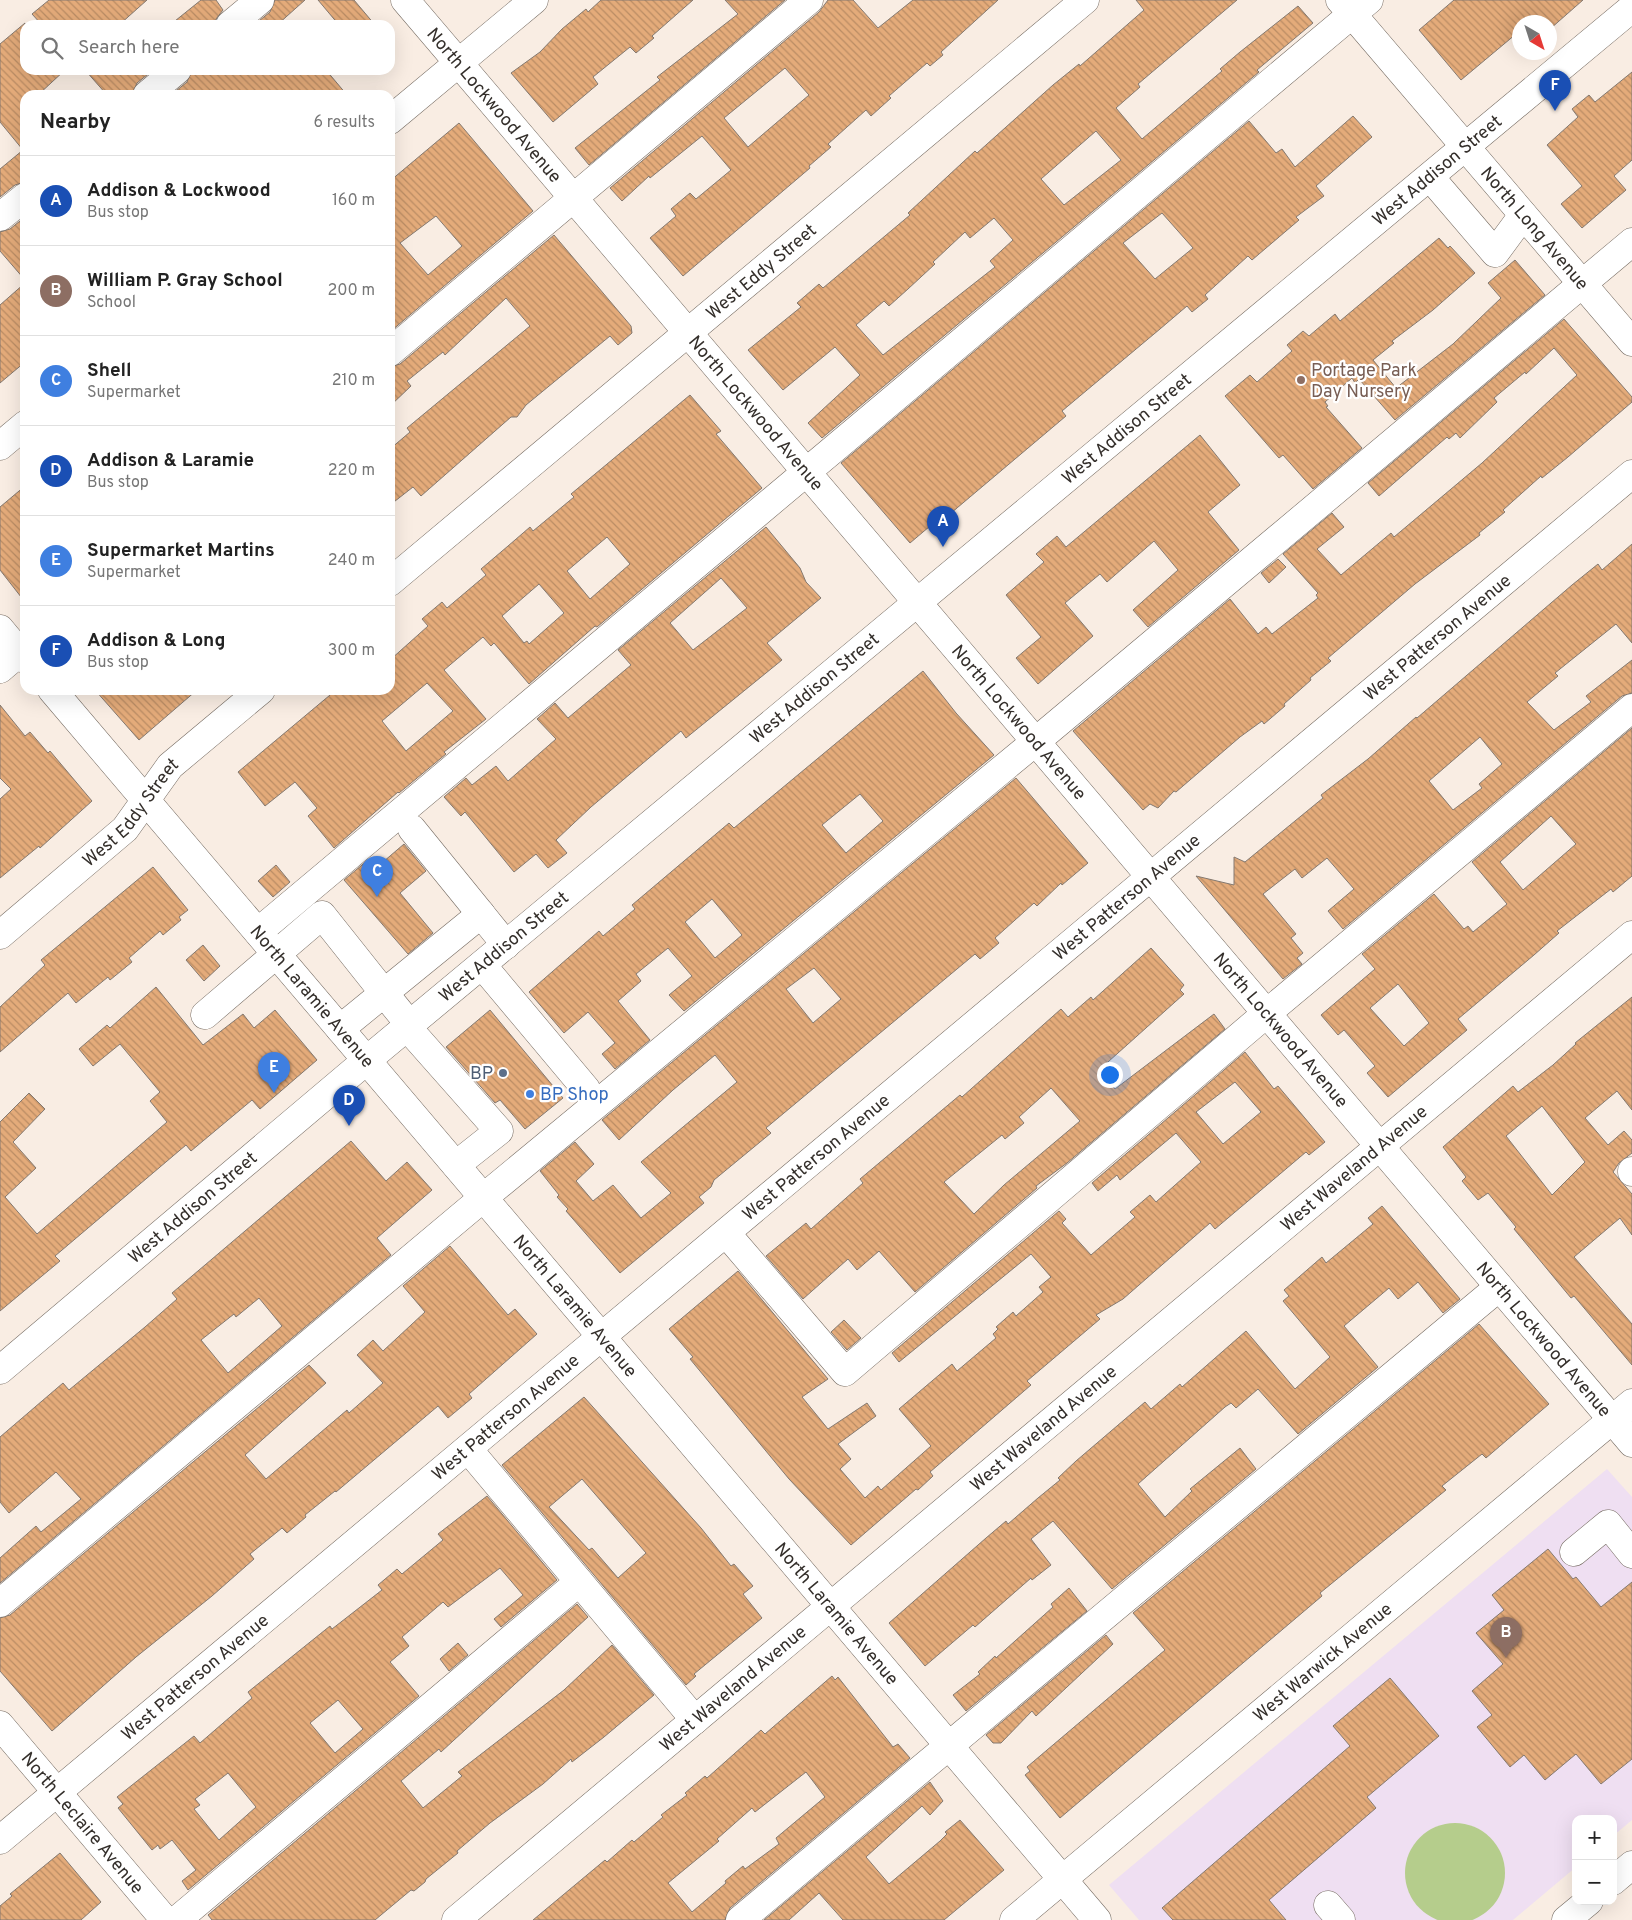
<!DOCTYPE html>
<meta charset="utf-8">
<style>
body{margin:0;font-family:Overpass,sans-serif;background:#f6f6f6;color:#222}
.controls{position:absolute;right:15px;bottom:15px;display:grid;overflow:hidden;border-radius:10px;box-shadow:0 5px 20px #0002}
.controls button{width:45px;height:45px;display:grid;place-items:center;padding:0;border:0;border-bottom:1px solid #e0e0e0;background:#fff;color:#222;font:25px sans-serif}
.compass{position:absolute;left:1512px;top:15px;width:45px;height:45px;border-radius:50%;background:#fff;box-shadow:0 5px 20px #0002;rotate:141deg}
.you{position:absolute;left:1109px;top:1074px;width:18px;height:18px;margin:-12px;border:4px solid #fff;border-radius:50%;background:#1a73e8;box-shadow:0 0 0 8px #1a73e833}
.badge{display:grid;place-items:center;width:32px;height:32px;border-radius:50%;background:#0f766e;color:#fff;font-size:16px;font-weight:700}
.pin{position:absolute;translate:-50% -41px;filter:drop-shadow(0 1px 2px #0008)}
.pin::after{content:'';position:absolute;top:26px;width:18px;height:15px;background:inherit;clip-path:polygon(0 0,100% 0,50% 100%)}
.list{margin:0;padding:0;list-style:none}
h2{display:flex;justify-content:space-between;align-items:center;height:65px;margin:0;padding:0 20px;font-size:21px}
h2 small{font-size:16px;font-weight:400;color:#767676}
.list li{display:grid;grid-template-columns:32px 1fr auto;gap:15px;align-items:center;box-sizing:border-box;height:90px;padding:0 20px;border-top:1px solid #e0e0e0}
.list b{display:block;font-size:19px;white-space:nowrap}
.list p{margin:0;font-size:16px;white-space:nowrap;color:#767676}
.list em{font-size:16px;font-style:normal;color:#767676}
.icon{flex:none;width:28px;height:28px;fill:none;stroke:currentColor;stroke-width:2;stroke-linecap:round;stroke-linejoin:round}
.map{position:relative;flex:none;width:1632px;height:1920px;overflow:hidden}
.search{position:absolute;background:#fff;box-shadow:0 5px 20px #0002;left:20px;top:20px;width:375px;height:55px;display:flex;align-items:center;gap:12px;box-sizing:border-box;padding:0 18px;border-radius:15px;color:#767676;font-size:19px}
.panel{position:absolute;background:#fff;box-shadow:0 5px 20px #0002;left:20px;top:90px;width:375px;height:605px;border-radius:15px}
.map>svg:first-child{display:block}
</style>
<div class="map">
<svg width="1632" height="1920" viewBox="0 0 1632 1920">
<defs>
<pattern id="building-back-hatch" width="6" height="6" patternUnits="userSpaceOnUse" patternTransform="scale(1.25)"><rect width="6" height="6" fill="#e4ab7a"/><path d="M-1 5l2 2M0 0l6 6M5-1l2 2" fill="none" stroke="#ba8c64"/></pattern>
</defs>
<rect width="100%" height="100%" fill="#f9ede3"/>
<path fill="#efdff2" d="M1607,1469l25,28v323l-19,16v-17h-37v48l-63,53h-374l-30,-35z"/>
<path fill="#b5cd8c" d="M1405 1873a50 50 0 1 1 100 0a50 50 0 1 1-100 0Z"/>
<path fill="url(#building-back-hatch)" stroke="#847970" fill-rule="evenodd" d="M49,0h98l-28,25h-77l-10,-11z
M201,0h15l7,10 -7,9 -1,6h-45z
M275,0h30l-28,25h-23l16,-13z
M318,0h36l21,25h-36z
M601,0h92l-41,36 2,2 -18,15 -6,-6 -37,30 5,7 -45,38 -42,-49 29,-21 22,-23 24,-20 2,3z
M725,0h60l-196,165 -14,-17 85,-68 -3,-3 81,-63z
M828,0h25l25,28 35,-28h85l-57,52 2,3 -13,11 -3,-3 -38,33 2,2 -20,18 -5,-6 -38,34 3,3 -22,19 1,2 -127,108 -33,-38 26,-22 -5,-7 19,-16 6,6 35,-29 -29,-34 -52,42 -1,-2 -27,25 -12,-13 209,-176zM785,68l24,27 -61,52 -24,-29z
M1136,0h101l-99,84 2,3 -24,21 26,31 80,-68 -2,-2 20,-17 58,-46 15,17 -56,47 2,2 -437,366 -14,-15 52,-48 -25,-28 -52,43 -35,-40 53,-43 -4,-4 22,-19 4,4 87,-73 -2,-2 67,-62 2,2 76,-68 26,-21 1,2 64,-56zM1096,131l25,29 -57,45 -23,-26zM994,218l19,22 -23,21 5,6 -112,88 -27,-30 28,-24 5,5 19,-17 27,-25 -2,-2 32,-30 5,6z
M1454,0h129l-33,29v-7h-30v16l-4,-4 -55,46 -42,-50z
M25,23v47h40l-27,25h-13v12l-4,3 4,4v68l-10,3 -15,12v-28l23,-19 -23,-28v-78z
M85,70h68l-16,13 -5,12h-25z
M192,70h134l21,25h-176l16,-13z
M1632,72v88l-18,16 12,14 -44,38 -21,-24 21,-18 -35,-41 31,-28 -6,-8 17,-14 6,7z
M1353,116l19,21 -56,49 8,10 -28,21 3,3 -47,40 -4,-4 -43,39 3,4 -16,13 -5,-6 -27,23 -98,82 4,5 -128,108 -2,-3 -26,22 -69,-80 408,-342 27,32 6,-4 13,18zM1162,213l31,35 -38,31 -32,-36z
M459,123l74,88 -142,120 -1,-150zM436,216l26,30 -34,29 -28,-32z
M25,217v63l-25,-29v-19l10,-3z
M554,235l77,91 1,7 -14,12 -8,-9 -84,69 -9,12h-6l-90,79 -8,-9 -23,18v-56l20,-17 -3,-4 123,-102 -24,-28 -61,57 -2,-3 -36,29 4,5 -21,20v-39l10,-3z
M1439,238l9,10 2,-2 25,27 -42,37 -41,31 2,2 -21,17 23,28 57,-44 48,-46 -13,-15 27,-23 30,35 -150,125 -36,-41 -4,4 -3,-5 -27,24 3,4 -2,1 36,41 -49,41 -30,-34 -4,3 -54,-62 25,-21 7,7 35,-31 -5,-6 16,-14 6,5 26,-22 5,7z
M25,283v79l-25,21v-78z
M1564,319l68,78v5l-64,55 -26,21 -1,-2 -38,34 2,2 -26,21 1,2 -65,49 -87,74 3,3 -21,17 1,2 -27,24 1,2 -21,18 -2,-3 -22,16 -64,55 -2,-1 -16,17 -8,-4 -7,6 -70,-79 157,-132 28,35 8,-7 6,7 46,-36 -2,-3 2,-2 -35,-39 49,-41 12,14 -27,22 24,26 50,-42 3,4 88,-74 95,-88 -23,-27 -28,26 -1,-2 -31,26 3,4 -37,36 -4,-5 -7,6 -2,-2 -68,59 -11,-13z
M690,395l31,36 -5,3 46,54 -165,139 -2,-1 -66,58 -35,-41 -3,3 -8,-9 -39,33 42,49 -42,33 2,2 -47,39 -1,-1 -64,56 -26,-32 9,-8 -22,-26 -30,24 -27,-34 98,-82h54v-30l38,-34 -6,-7 20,-17 5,6 39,-33 -5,-6 27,-23 22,-19 3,4 41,-34 -3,-3zM607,537l23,27 -40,35 -23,-28zM539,584l25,29 -35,31 -2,-3 -3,2 -22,-27zM427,683l26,28 -47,40 -24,-30z
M1200,435l40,50 -32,27 31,38 -91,77 -15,-17 45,-40 -24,-29 -47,41 -7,-8 -35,29 28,33 -55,48 -22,-26 25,-21 -35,-42 38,-33 -8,-8 21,-18 9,11z
M25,486v116l-25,-32v-63z
M766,527l34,41 6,14 15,16 -54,45 15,17 -96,78 -5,-7 -90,76 -35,33 11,13 -19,15 -12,-14 -22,18 -49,-60 -4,4 -17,-19 22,-19 6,7 24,-19 12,15 48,-42 -19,-20 18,-16 13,15 63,-53 -13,-15zM721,578l26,30 -54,42 -23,-27z
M1632,544v99l-16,-19 -61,49 3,3 -31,26 27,28 37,-28 -5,-6 46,-36v33l-10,3 -279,233 -15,-18 26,-22 -27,-31 -25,20 -7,-9 -32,25 33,40 -5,4 12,15 -6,5 5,6 -19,15 -87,-103 38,9v-28l11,5 78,-64 -2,-3 47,-36 48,-42 1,1 155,-133 26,-21 4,6zM1480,737l22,27 -23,20 3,4 -29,22 -24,-29z
M1278,559l8,8 -17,16 -8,-10z
M923,671l33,42 38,42 -310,256 -15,-16 23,-19 -24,-28 -32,26 5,7 -23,20 32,39 -35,29 -13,-15 13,-11 -27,-31 -24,21 -35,-41 70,-61 4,5 32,-27 -3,-4 97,-82 5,5zM860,794l23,27 -37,32 -24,-28zM712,899l30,36 -27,23 -30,-36z
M95,690h102l-58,50z
M0,705l25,31 5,-4 18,21 2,-2 42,50 -52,47 -1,-2 -39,32v-79l11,-10 -11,-11z
M1632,728v148l-19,16 -2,-3 -54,42 2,2 -25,22 -76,64 9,11 -79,67 -21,-24 8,-7 -31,-36 -6,5 -17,-20 54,-46 -13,-15 72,-60 30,35 4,-3 5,6 34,-28 -35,-42zM1551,816l25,28 -53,46 -23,-28zM1398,984l31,39 -25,23 -34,-38z
M1016,778l72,85 -26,22 -1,-2 -24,23 -3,-3 -39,35 4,5 -19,16 -5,-5 -209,174 5,5 -57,47 -3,7 -12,10 5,6 -84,70 -54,-62 2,-2 -11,-12 2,-2 -19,-24 35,-29 19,22 -18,17 17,20 20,-16 28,33 30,-25 -30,-31 96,-80 -22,-27 -42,35 -54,50 -17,-20zM814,968l27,31 -28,24 -27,-34z
M404,844l22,27 -26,22 33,40 -25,21 -64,-74 24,-20 8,8z
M276,865l14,17 -17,15 -15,-16z
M153,867l35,43 -9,7 2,3 -18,15 -3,-4 -31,27 3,4 -22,18 -2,-3 -32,26 -8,-10 -68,59v-45l45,-42 -4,-5z
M203,945l17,21 -16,15 -18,-21z
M1151,948l33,37 -4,5 4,4 -85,76 16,19 99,-75 11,15 -158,134 -31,23 1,2 -122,104 -36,-41 -22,19 -9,-11 -45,40 -37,-43 40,-33 5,6 52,-46 -3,-4 100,-84 2,2 99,-88 7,8 23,-20 2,3zM1051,1088l29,33 -76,64 -30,29 -30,-32 58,-47 3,4 19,-16 -5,-6z
M156,987l47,58 40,-31 11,14 21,-18 42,50 -57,49 -8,-9 -61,51 -5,-6 -131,111 5,5 -60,50v-189l29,-29 16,16 -32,33 23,26 -31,29 32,37 130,-112 -17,-21 10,-9 -40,-48 -27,22 -14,-17 28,-24 3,3z
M1632,997v113l-15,-19 -32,27 23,27 16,-14 8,9v13l-13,10 -6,9 19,22v41l-12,-17 -46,39 58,67v41l-58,-69 -3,2 -57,-69 2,-2 -28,-34 -10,7 -16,-19 4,-4 -23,-30 70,-61 5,6 35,-27 23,-21 -1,-1zM1542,1106l43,56 -33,33 -46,-59z
M490,1010l73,88 -38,31 -25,-29 -5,3 -49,-56z
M1245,1052l29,37 4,-3 47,56 -16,13 -3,-3 -91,77 -5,-6 -87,76 -27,16 4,4 -73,62 4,4 -101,87 3,4 -15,14 -2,-1 -65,56 -62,-66 -99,-120 3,-2 -24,-28 69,-58 90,108 -26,18 26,32 39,-26 9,13 -38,28 13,15 -11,10 25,29 13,-12 3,4 50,-44 -32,-37 53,-45 5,7 39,-33 -3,-4 5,-5 -2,-2 17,-15 3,4 27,-24 -4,-5 12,-10 -20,-23 -132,108 -7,-9 167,-142 7,8 -4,4 29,32 44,-38 -5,-5 20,-17 6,7 45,-40 -25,-29 -56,47 -3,-5 -19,16 -6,-8zM1235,1082l26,30 -38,32 -27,-32z
M351,1141l35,40 21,-19 25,28 -55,48 14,17 -391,328v-25l36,-32 5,6 40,-33 -25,-27 -47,41 -9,-11v-65l63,-54 6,7 76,-63 32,-28 -5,-6zM259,1298l23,28 -54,47 -27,-33 33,-26 2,3z
M1382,1206l78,93 -17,14 -25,-31 -20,17 -9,-11 -45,38 34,41 -80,67 -40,-45 -22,19 -5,-5 -6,4 -87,77 27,33 27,-26 -2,-2 50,-41 16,21 -144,120 -59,-68 -22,18 20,26 -19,15 -1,-2 -56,49 -2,-2 -48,41 -36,-43 97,-85 20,-17 2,3 30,-26 22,-18 -2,-2 18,-17 69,-59 6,7 29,-25 2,3 64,-56 49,58 35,-32 -47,-56 6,-5 -5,-6 38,-33 4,6 47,-39 -5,-6z
M450,1246l58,69 7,-6 22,25 -68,60 3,4 -24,20 -10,-12 -102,86 -1,-1 -30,24 1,2 -19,16 -5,-5 -32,26 4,5 -42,37 -76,61 -84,74 -52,-60v-53l10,-3 299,-250 17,18 -81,72 21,24 81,-69 2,3 34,-30 -26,-28 16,-15 10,11 42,-39 -22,-26z
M844,1320l17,18 -14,12 -16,-18z
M1479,1324l70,80 -63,54 -4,-4 -40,32 4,4 -126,103 2,3 -262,222 -35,-43 5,-4 -3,-4 138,-117 -32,-37z
M584,1397l117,131 30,38 3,-2 19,22 -10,8 19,24 -68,56 2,2 -10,9 -184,-220zM582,1479l64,74 -28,25 -26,-30 -3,2 -40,-43z
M487,1496l70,84 -56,47 -7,-8 29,-24 -23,-27 -52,39 -5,-5 -41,35 7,9 -19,16 29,34 -231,194 -6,-9 14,-11 -24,-30 -12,9 -2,-4 -6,5 -34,-42 5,-4 -6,-7 77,-61 6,7 52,-45 -4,-6 82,-66 2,3 50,-39 -4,-5 19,-16 5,5 41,-34 -5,-6zM338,1700l25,29 -28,24 -25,-30zM228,1773l28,34 -37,33 -25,-31 6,-4 -5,-6z
M1548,1549l25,30 3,-2 25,30 31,-25v177l-31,25 -25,-30 -31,26 -21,-25 -14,12 -33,-40 15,-12 -20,-24 31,-27 -27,-31 28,-23 -12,-15z
M1069,1588l18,23 -121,100 -13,-16 27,-21 -2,-2 17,-16 1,2 57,-51 -2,-3z
M577,1604l11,13 -147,135 -2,-3 -38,32 22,27 39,-32 -4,-4 106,-82 48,-45 42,50 -50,42 -32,25 -1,-3 -28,25 -53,39 -33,28 1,2 -32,26 -1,3 -11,9 -3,-1 -36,30h-163l-4,-5z
M1106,1635l7,9 -77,72 -4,-5 -31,32h-8l-7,-8z
M458,1643l10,12 -19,16 -9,-12z
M832,1676l3,4 3,-3 55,70 5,-3 12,14 -180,150 -5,12h-192l72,-60 2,2 25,-22 2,2 29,-25 -2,-2 26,-20 -2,-2 20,-17 2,2 54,-48 4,4zM806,1772l19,25 -49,41 3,6 -34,25 -2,-3 -18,15 1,2 -34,29 -24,-29 51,-42 -2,-2 35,-31 3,4z
M1390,1678l49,58 -72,61 9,11 -107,92 17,20h-113l-11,-12 188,-162 -17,-20z
M930,1782l13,19 -13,14 -8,-9 -56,51 23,27 51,-43 7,-7 -2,-2 15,-12 44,50 -60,50h-101l-24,-27 -30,27h-25z
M60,1853l41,49 -20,18h-81v-14l12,-10 -2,-2z"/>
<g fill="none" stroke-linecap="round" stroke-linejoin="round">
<g stroke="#756b62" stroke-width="29">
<g id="minor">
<path id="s1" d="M405,0l1227,1443"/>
<path id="s2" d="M1340,0l292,342"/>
<path d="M230,25l30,-25"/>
<path d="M147,95l30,-25"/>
<path d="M390,120l144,-120"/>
<path d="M1430,177l65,76 28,-38"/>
<path d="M0,217l25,-20"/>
<path d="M390,352l419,-352"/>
<path d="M0,446l25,-21"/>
<path id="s3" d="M390,582l695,-582"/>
<path d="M0,629l25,30"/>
<path d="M0,669l20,-17"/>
<path id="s4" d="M52,690l1045,1230"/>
<path d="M412,829l69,85"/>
<path d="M258,932l1111,-932"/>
<path id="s5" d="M0,935l125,-106 45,-63 91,-76"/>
<path d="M482,965l104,124"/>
<path d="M205,1015l117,-100 62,78 -44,36"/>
<path d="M410,1025l-26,-32 97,-79 25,31"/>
<path d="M407,1027l92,104 -43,34"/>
<path d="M1632,1171v1"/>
<path d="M726,1233l119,139 422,-359 365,-305"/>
<path id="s6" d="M0,1370l367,-310 1265,-1052"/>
<path d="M468,1449l227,271"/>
<path d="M1574,1552l34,-28 24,30"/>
<path d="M0,1603l483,-405 552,-456 597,-500"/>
<path id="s7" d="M0,1725l165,195"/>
<path id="s8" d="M0,1840l1632,-1366"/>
<path d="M1613,1881l19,-16"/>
<path d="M1328,1905l13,15"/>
<path d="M177,1920l402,-338"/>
<path id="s9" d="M456,1920l1176,-985"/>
<path d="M740,1920l759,-633"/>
<path id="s10" d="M1014,1920l618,-517"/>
<path d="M1566,1920l23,-19"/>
</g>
</g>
<use href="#minor" stroke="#fff" stroke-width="28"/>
</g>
<circle fill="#8d6e63" stroke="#fff" stroke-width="2" cx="1301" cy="380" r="5"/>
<circle fill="#5c6f8a" stroke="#fff" stroke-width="2" cx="503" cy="1073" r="5"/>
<circle fill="#3f7fe0" stroke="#fff" stroke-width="2" cx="530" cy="1094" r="5"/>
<g text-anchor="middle" stroke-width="4.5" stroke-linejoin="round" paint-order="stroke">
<g font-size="18" fill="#342f2b" stroke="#fff">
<text dy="6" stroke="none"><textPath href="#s1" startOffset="138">North Lockwood Avenue</textPath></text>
<text dy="6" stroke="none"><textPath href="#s6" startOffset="1872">West Addison Street</textPath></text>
<text dy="6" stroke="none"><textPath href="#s2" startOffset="300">North Long Avenue</textPath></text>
<text dy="6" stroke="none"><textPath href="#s3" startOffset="484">West Eddy Street</textPath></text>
<text dy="6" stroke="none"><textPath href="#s1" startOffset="542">North Lockwood Avenue</textPath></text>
<text dy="6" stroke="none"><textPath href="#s6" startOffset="1468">West Addison Street</textPath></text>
<text dy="6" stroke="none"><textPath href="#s8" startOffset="1874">West Patterson Avenue</textPath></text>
<text dy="6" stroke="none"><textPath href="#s6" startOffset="1062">West Addison Street</textPath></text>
<text dy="6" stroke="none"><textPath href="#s1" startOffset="948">North Lockwood Avenue</textPath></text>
<text dy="6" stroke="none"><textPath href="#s5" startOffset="180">West Eddy Street</textPath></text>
<text dy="6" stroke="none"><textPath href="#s8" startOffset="1469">West Patterson Avenue</textPath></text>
<text dy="6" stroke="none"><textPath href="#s6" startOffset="658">West Addison Street</textPath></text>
<text dy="6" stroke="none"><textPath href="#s4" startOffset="402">North Laramie Avenue</textPath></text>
<text dy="6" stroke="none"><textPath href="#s1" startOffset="1352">North Lockwood Avenue</textPath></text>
<text dy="6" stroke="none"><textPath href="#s8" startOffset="1064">West Patterson Avenue</textPath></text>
<text dy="6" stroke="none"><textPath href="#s9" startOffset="1171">West Waveland Avenue</textPath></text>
<text dy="6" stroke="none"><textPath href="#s6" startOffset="252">West Addison Street</textPath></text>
<text dy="6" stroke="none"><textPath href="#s4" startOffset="808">North Laramie Avenue</textPath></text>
<text dy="6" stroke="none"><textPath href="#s1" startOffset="1758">North Lockwood Avenue</textPath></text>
<text dy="6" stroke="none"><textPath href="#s8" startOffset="659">West Patterson Avenue</textPath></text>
<text dy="6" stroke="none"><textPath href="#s9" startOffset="766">West Waveland Avenue</textPath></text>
<text dy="6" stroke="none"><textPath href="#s4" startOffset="1212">North Laramie Avenue</textPath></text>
<text dy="6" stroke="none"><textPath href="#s10" startOffset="402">West Warwick Avenue</textPath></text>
<text dy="6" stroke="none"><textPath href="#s8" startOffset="254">West Patterson Avenue</textPath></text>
<text dy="6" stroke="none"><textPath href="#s9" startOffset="361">West Waveland Avenue</textPath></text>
<text dy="6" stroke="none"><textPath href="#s7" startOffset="128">North Leclaire Avenue</textPath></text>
</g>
<g font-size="18" fill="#785e54" stroke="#fff" text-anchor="start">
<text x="1311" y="376">Portage Park<tspan x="1311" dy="21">Day Nursery</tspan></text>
</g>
<g font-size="18" fill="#4e5e75" stroke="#fff" text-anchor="end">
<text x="493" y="1079">BP</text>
</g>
<g font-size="18" fill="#366cbe" stroke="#fff" text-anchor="start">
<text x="540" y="1100">BP Shop</text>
</g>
</g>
</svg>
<div class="controls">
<button>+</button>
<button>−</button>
</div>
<svg class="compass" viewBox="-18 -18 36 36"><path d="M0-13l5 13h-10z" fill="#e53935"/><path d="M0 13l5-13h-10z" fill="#767676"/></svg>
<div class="you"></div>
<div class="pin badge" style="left:943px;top:547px;background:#1a4fb4">A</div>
<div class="pin badge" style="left:1506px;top:1658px;background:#8d6e63">B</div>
<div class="pin badge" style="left:377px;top:897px;background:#3f7fe0">C</div>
<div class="pin badge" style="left:349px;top:1126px;background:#1a4fb4">D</div>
<div class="pin badge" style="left:274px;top:1093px;background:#3f7fe0">E</div>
<div class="pin badge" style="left:1555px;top:111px;background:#1a4fb4">F</div>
<div class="search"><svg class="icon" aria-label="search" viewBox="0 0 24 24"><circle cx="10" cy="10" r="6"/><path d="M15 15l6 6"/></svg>Search here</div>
<section class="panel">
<h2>Nearby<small>6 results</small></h2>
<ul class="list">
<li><span class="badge" style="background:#1a4fb4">A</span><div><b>Addison &amp; Lockwood</b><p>Bus stop</p></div><em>160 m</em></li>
<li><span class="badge" style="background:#8d6e63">B</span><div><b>William P. Gray School</b><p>School</p></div><em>200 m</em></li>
<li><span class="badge" style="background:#3f7fe0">C</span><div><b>Shell</b><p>Supermarket</p></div><em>210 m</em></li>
<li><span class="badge" style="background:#1a4fb4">D</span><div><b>Addison &amp; Laramie</b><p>Bus stop</p></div><em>220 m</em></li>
<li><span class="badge" style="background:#3f7fe0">E</span><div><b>Supermarket Martins</b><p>Supermarket</p></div><em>240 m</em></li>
<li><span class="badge" style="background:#1a4fb4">F</span><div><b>Addison &amp; Long</b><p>Bus stop</p></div><em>300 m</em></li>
</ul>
</section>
</div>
